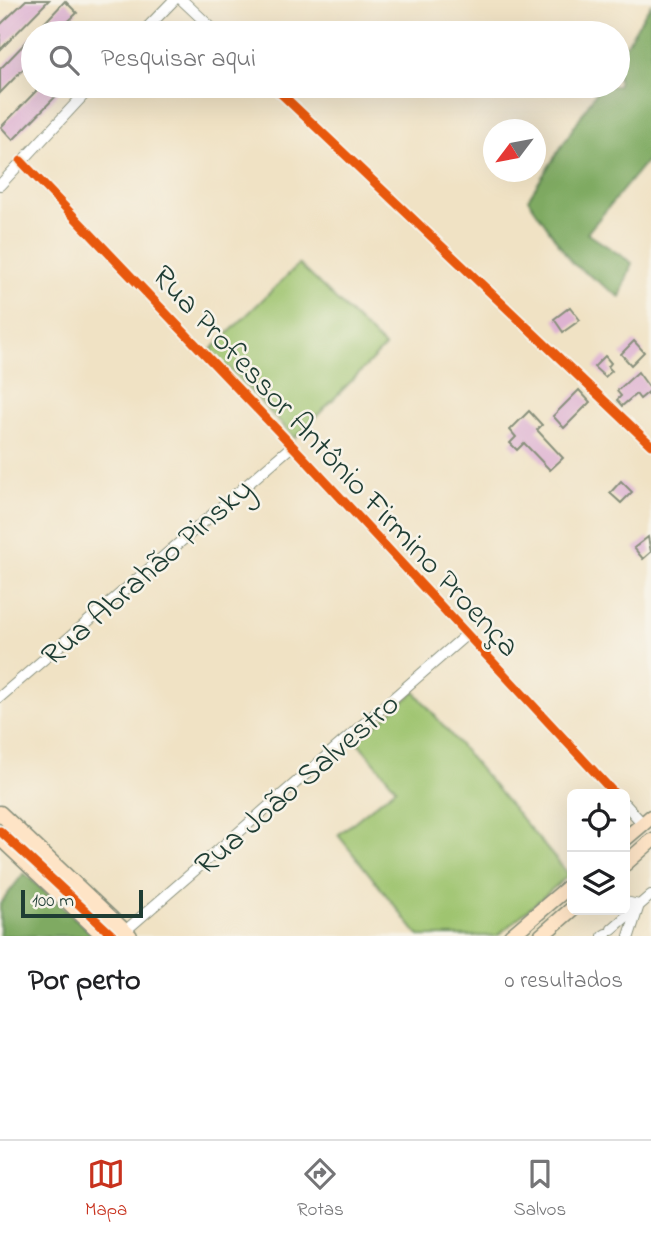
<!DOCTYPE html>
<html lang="pt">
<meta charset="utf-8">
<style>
body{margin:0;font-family:"Indie Flower",sans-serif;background:#f2f2f2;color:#202124}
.controls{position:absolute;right:21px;bottom:21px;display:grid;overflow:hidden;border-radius:10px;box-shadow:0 7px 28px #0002}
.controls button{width:63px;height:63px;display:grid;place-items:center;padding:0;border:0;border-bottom:2px solid #e0e0e0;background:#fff;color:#202124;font:35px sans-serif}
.compass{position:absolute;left:483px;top:119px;width:63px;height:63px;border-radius:50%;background:#fff;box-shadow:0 7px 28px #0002;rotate:238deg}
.scale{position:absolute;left:21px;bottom:18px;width:122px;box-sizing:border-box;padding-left:7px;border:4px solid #1f3d34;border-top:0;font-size:19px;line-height:24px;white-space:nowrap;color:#1f3d34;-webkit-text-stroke:5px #f7f3e8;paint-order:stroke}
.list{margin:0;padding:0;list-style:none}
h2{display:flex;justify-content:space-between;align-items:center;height:91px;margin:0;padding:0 28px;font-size:30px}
h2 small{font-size:23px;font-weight:400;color:#757577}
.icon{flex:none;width:38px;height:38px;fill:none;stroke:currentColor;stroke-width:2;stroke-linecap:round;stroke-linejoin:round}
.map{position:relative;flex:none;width:651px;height:936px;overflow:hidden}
.search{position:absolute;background:#fff;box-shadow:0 7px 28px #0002;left:21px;right:21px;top:21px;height:77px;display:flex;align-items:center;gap:18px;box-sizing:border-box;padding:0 24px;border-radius:38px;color:#757577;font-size:26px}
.sheet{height:203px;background:#fff}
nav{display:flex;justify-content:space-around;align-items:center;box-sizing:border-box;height:98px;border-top:2px solid #e0e0e0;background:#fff;font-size:19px;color:#757577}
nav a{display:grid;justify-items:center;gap:4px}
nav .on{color:#c8321e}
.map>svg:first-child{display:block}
</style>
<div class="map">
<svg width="651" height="936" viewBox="0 0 651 936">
<rect width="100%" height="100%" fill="#f7f3e8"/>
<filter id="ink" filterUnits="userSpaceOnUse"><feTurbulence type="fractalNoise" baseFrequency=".0143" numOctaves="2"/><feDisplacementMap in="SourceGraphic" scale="14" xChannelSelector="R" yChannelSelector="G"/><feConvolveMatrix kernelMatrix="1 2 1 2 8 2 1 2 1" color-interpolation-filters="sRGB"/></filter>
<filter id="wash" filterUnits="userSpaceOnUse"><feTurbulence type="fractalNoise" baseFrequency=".00686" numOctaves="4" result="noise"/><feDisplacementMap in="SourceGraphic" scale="28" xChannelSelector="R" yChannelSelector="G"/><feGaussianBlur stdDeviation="1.57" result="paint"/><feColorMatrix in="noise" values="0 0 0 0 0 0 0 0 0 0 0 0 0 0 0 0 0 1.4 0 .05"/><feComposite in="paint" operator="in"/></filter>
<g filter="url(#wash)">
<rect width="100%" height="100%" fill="#f0e2c4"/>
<path fill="#9fc46f" stroke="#5f8052" stroke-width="2" d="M299,264l86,83 -90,91 -84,-88z
M415,692l154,183 -72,61h-78l-81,-101 58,-47 -39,-47z"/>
<path fill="#7faa62" stroke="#4f744b" stroke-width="2" d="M651,4v152l-64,77 45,30 -12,34 -48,-34 -44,-64 72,-113h18v-29z
M24,873l71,63h-95v-32z"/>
<g id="blocks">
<path fill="#deb3d2" d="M26,0h23l-49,50v-25z
M65,1l12,12 -21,20h-21z
M33,35v24l-33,34v-24z
M41,86h25l-53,54 -12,-13z
M570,307l10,13 -17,12 -9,-13z
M634,341l10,11 -13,13 -10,-11z
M605,356l6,7 -3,4 4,4 -7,6 -11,-10z
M638,372l13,18 -11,9 -4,-5 -14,12 -5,-6 4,-4 -4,-5z
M579,390l11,12 -26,26 -11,-12z
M529,411l13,14 -5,5 26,28 -13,12 -26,-27 -7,7 -7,-7 6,-6 -6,-7z
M621,481l11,11 -11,11 -11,-10z
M648,537l3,15 -8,7 -9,-11z"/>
</g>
</g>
<g filter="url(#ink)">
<use href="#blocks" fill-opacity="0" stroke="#88907c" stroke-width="2"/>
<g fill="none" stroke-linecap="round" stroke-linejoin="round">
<g stroke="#88907c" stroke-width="12">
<path id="minor" d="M182,0l35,33
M142,33l32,-33
M273,86l378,359
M21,161l280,294 314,339
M0,185l92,-99
M0,697l292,-251
M625,804l18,20
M625,902l14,3
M612,929l39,-34
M125,931l341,-296
M603,936l3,-2
M629,936l10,-31"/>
</g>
<g stroke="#88907c" stroke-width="17">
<path id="secondary" d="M0,813l130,123
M0,838l104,98
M625,839l26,-22
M625,864l26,-23
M511,936l61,-52
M541,936l31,-27"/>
</g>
<use href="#minor" stroke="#fff" stroke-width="10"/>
<use href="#secondary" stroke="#fee4c6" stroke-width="14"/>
<g stroke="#f7f3e8" stroke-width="13">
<path id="cycleway" d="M273,86l378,359
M21,161l280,294 314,339
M0,831l113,105"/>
</g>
<use href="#cycleway" stroke="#e8590c" stroke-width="9"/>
</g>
</g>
<g text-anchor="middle" stroke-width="5" stroke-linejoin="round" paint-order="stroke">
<g font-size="32" fill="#1f3d34" stroke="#f7f3e8">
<text transform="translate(337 460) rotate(47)" y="11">Rua Professor Antônio Firmino Proença</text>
<text transform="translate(146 571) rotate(-41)" y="11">Rua Abrahão Pinsky</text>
<text transform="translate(296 783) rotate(-41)" y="11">Rua João Salvestro</text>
</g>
</g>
</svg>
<div class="controls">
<button><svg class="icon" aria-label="locate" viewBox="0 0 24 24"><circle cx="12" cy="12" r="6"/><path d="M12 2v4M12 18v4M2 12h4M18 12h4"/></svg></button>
<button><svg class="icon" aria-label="layers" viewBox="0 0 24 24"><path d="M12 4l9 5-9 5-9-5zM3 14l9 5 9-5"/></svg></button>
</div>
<svg class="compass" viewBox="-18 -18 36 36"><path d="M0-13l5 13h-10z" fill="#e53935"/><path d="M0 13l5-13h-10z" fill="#757577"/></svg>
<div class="scale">100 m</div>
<div class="search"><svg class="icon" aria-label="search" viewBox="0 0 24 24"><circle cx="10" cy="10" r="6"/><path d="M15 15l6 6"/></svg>Pesquisar aqui</div>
</div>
<section class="sheet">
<h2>Por perto<small>0 resultados</small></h2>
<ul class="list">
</ul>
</section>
<nav>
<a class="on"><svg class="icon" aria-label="map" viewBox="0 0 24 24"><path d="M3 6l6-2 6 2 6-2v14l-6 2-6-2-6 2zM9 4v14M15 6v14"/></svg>Mapa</a>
<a><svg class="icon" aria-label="directions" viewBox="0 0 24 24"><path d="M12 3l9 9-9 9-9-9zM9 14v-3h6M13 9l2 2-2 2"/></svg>Rotas</a>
<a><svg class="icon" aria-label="saved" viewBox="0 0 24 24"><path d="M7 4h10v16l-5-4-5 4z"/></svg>Salvos</a>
</nav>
